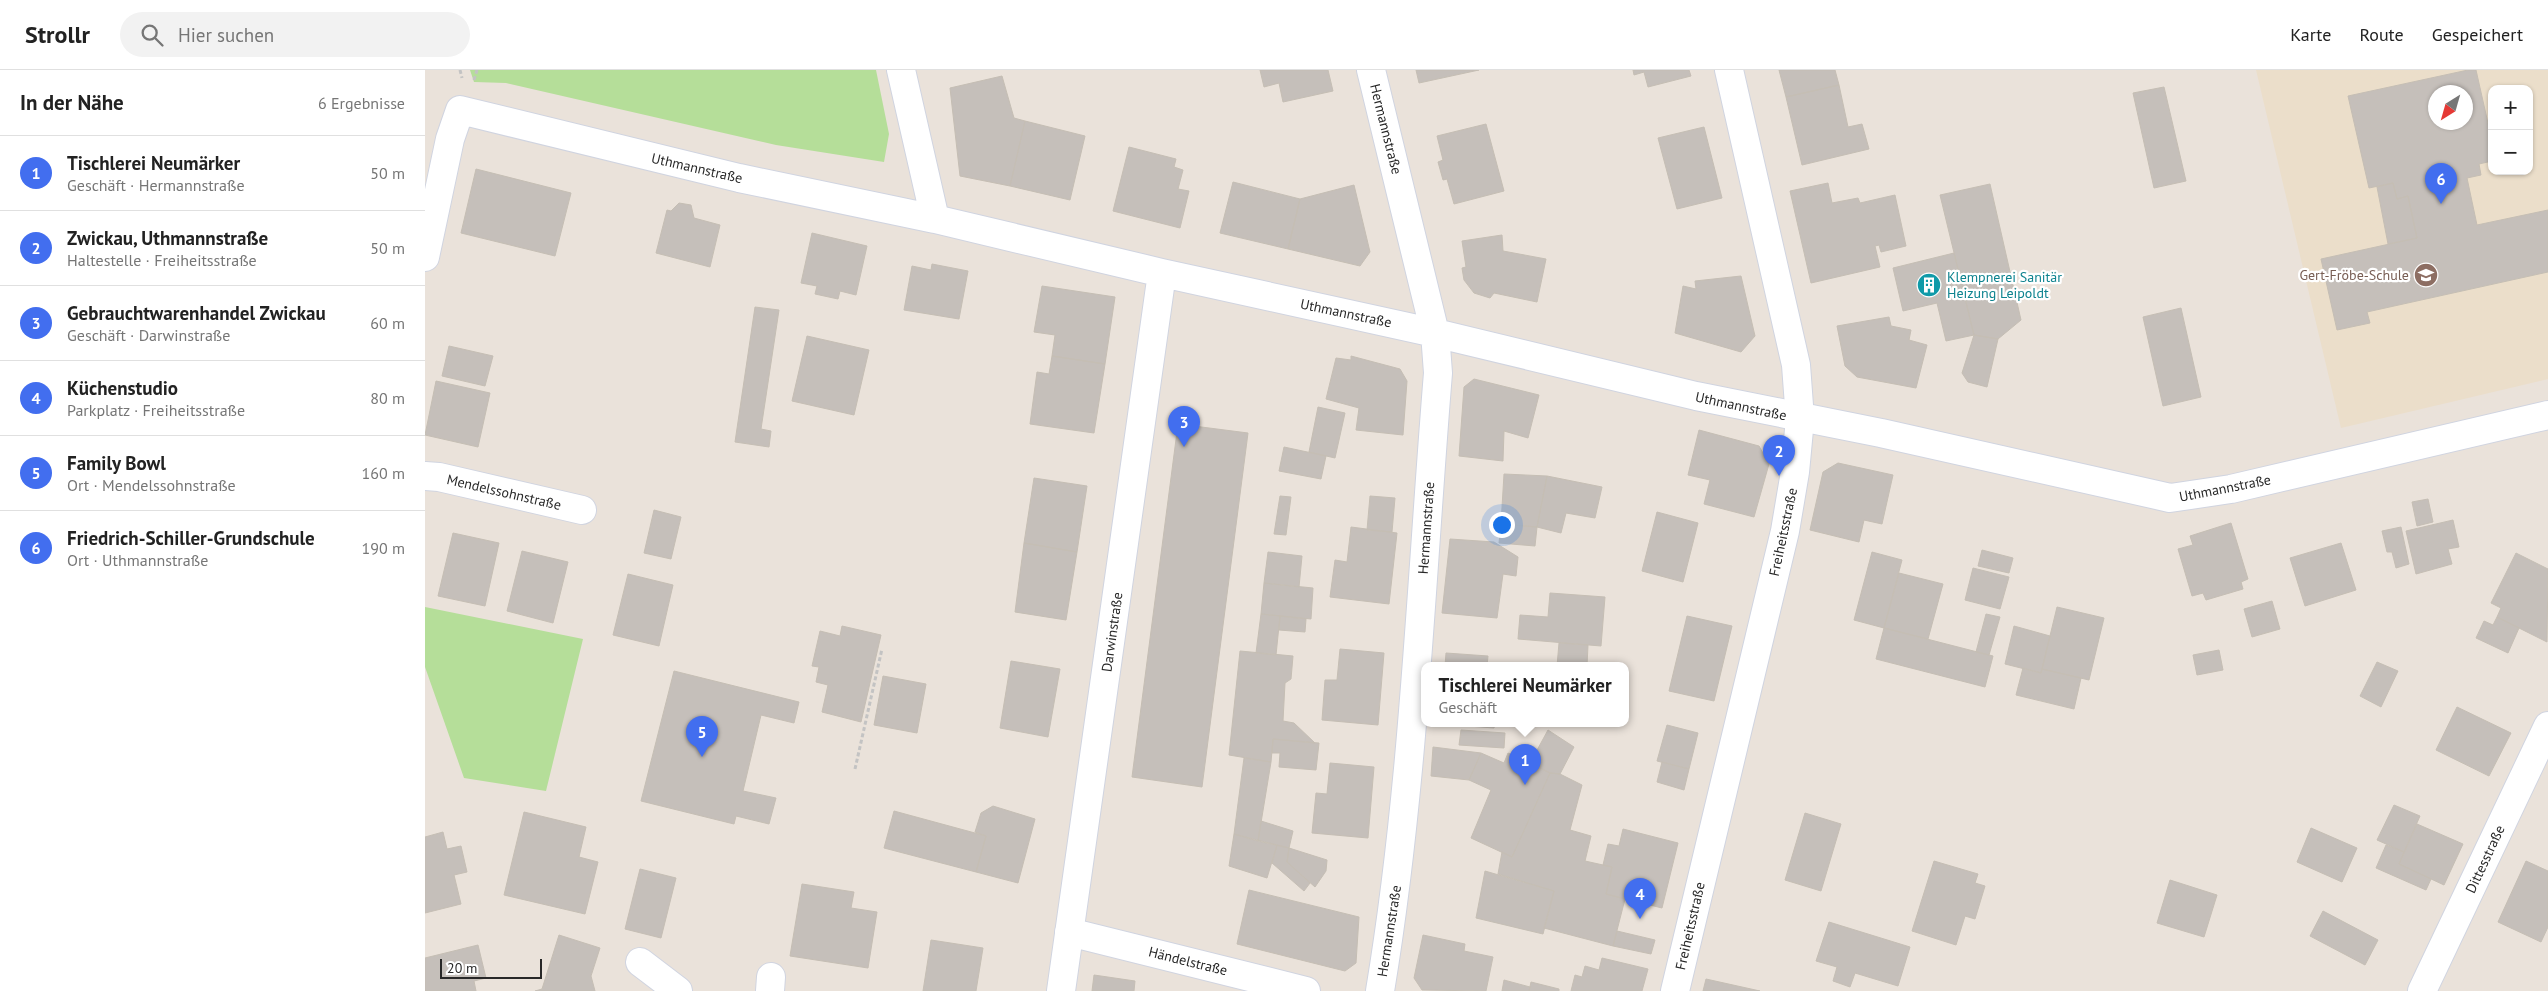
<!DOCTYPE html>
<html lang="de">
<meta charset="utf-8">
<style>
body{margin:0;font-family:"PT Sans",sans-serif;background:#f2f2f2;color:#222}
.controls{position:absolute;right:15px;top:15px;display:grid;overflow:hidden;border-radius:10px;box-shadow:0 1px 4px #0004}
.controls button{width:45px;height:45px;display:grid;place-items:center;padding:0;border:0;border-bottom:1px solid #e0e0e0;background:#fff;color:#222;font:25px sans-serif}
.compass{position:absolute;left:2003px;top:15px;width:45px;height:45px;border-radius:50%;background:#fff;box-shadow:0 1px 4px #0004;rotate:217deg}
.scale{position:absolute;left:15px;bottom:12px;width:102px;box-sizing:border-box;padding-left:5px;border:2px solid #282828;border-top:0;font-size:14px;line-height:18px;white-space:nowrap;color:#282828;-webkit-text-stroke:4px #fff;paint-order:stroke}
.you{position:absolute;left:1076px;top:454px;width:18px;height:18px;margin:-12px;border:4px solid #fff;border-radius:50%;background:#1a73e8;box-shadow:0 0 0 8px #1a73e833}
.badge{display:grid;place-items:center;width:32px;height:32px;border-radius:50%;background:#426eef;color:#fff;font-size:16px;font-weight:700}
.pin{position:absolute;translate:-50% -41px;filter:drop-shadow(0 1px 2px #0008)}
.pin::after{content:'';position:absolute;top:26px;width:18px;height:15px;background:inherit;clip-path:polygon(0 0,100% 0,50% 100%)}
.popup{position:absolute;left:996px;top:592px;width:208px;height:65px;box-sizing:border-box;display:grid;place-content:center;border-radius:10px;background:#fff;filter:drop-shadow(0 1px 4px #0005);font-size:16px;white-space:nowrap;color:#767676}
.popup b{font-size:19px;color:#222}
.popup::after{content:'';position:absolute;left:50%;top:100%;margin-left:-10px;border:10px solid transparent;border-top-color:#fff}
.list{margin:0;padding:0;list-style:none}
h2{display:flex;justify-content:space-between;align-items:center;height:65px;margin:0;padding:0 20px;font-size:21px}
h2 small{font-size:16px;font-weight:400;color:#767676}
.list li{display:grid;grid-template-columns:32px 1fr auto;gap:15px;align-items:center;box-sizing:border-box;height:75px;padding:0 20px;border-top:1px solid #e0e0e0}
.list b{display:block;font-size:19px;white-space:nowrap}
.list p{margin:0;font-size:16px;white-space:nowrap;color:#767676}
.list em{font-size:16px;font-style:normal;color:#767676}
.icon{flex:none;width:28px;height:28px;fill:none;stroke:currentColor;stroke-width:2;stroke-linecap:round;stroke-linejoin:round}
.map{position:relative;flex:none;width:2123px;height:921px;overflow:hidden}
header{display:flex;align-items:center;gap:30px;box-sizing:border-box;height:70px;padding:0 25px;background:#fff;border-bottom:1px solid #e0e0e0}
header strong{font-size:24px}
nav{display:flex;gap:28px;margin-inline-start:auto;font-size:18px}
.search{width:350px;height:45px;background:#f2f2f2;display:flex;align-items:center;gap:12px;box-sizing:border-box;padding:0 18px;border-radius:28px;color:#767676;font-size:19px}
main{display:flex}
aside{flex:1;background:#fff}
.map>svg:first-child{display:block}
</style>
<header>
<strong>Strollr</strong>
<div class="search"><svg class="icon" aria-label="search" viewBox="0 0 24 24"><circle cx="10" cy="10" r="6"/><path d="M15 15l6 6"/></svg>Hier suchen</div>
<nav><a>Karte</a><a>Route</a><a>Gespeichert</a></nav>
</header>
<main>
<aside>
<h2>In der Nähe<small>6 Ergebnisse</small></h2>
<ul class="list">
<li><span class="badge">1</span><div><b>Tischlerei Neumärker</b><p>Geschäft · Hermannstraße</p></div><em>50 m</em></li>
<li><span class="badge">2</span><div><b>Zwickau, Uthmannstraße</b><p>Haltestelle · Freiheitsstraße</p></div><em>50 m</em></li>
<li><span class="badge">3</span><div><b>Gebrauchtwarenhandel Zwickau</b><p>Geschäft · Darwinstraße</p></div><em>60 m</em></li>
<li><span class="badge">4</span><div><b>Küchenstudio</b><p>Parkplatz · Freiheitsstraße</p></div><em>80 m</em></li>
<li><span class="badge">5</span><div><b>Family Bowl</b><p>Ort · Mendelssohnstraße</p></div><em>160 m</em></li>
<li><span class="badge">6</span><div><b>Friedrich-Schiller-Grundschule</b><p>Ort · Uthmannstraße</p></div><em>190 m</em></li>
</ul>
</aside>
<div class="map">
<svg width="2123" height="921" viewBox="0 0 2123 921">
<rect width="100%" height="100%" fill="#eae2da"/>
<path fill="#ebdeca" fill-rule="evenodd" d="M1831,0h292v309l-207,49zM2067,19h37v82h-37zM2010,22h30v30h-30z"/>
<path fill="#b5de99" d="M45,0h406l13,64 -5,28 -108,-17 -270,-62 -32,-1z
M0,537l158,32 -37,152 -82,-13 -39,-111z"/>
<path fill="#c5bfba" stroke="#c5beb4" fill-rule="evenodd" d="M835,0h68l5,21 -50,11 -4,-19 -15,4z
M991,0h63l-60,13z
M1208,0h56l2,6 -43,11 -4,-15 -10,3z
M1354,0h56l4,15 -53,12z
M2043,0h8l16,71v20l-13,3 2,11 -14,3 10,47 71,-15v62l-181,40 3,11 -33,7 -16,-71 96,-21 -9,-42 -11,3 -4,-16 -24,5 -21,-92zM2010,22h30v30h-30z
M577,6l12,42 11,3 -15,65 -50,-10 -10,-88z
M1414,15l9,42 14,-3 7,25 -67,16 -16,-68z
M1739,17l22,94 -32,7 -21,-95z
M600,51l60,15 -15,64 -60,-14z
M1061,54l18,67 -50,13 -7,-25 -4,1 -5,-18 5,-2 -6,-24z
M1279,57l18,71 -45,11 -19,-71z
M704,77l47,12 -2,8 9,3 -5,19 11,2 -9,37 -67,-17z
M51,99l95,24 -16,63 -94,-23z
M808,112l67,17 -12,50 -68,-16z
M1403,113l4,20 26,-5 2,5 35,-8 11,51 -25,6 -2,-7 -4,1 5,21 -69,16 -21,-92z
M1968,113l4,16 11,-3 9,42 -29,6 -11,-57z
M1565,114l31,136 -23,19 -24,-4 -34,-140z
M929,115l16,67 -10,14 -72,-17 12,-50z
M254,133l12,2 3,13 26,7 -10,42 -54,-14 11,-43 4,1z
M387,163l55,13 -11,49 -16,-4 -2,8 -23,-5 2,-8 -16,-3z
M1077,165l1,16 43,8 -9,43 -43,-9 -4,5 -16,-5 -10,-13 -2,-12 4,-1 -4,-26z
M1529,183l20,82 -28,6 -9,-38 -34,8 -10,-43z
M507,194l36,7 -9,48 -55,-9 8,-44 19,4z
M1316,206l14,60 -14,16 -66,-19 8,-47 13,3 -1,-8z
M617,216l73,11 -10,67 -53,-8 3,-21 -21,-3z
M330,237l24,3 -18,119 10,2 -2,16 -34,-5z
M1756,238l20,89 -38,9 -20,-89z
M1464,247l2,9 20,4 -2,10 18,5 -11,43 -59,-11 -12,-11 -8,-40z
M1549,265l24,4 -11,48 -19,-5 -6,-9z
M382,266l62,14 -15,65 -62,-14z
M24,276l44,10 -8,30 -43,-10z
M627,286l53,8 -11,69 -64,-9 7,-52 12,2z
M926,286l49,13 7,12 -4,54 -47,-5 3,-22 -33,-9 10,-41 15,2z
M1049,309l65,16 -11,43 -24,-7 -1,30 -44,-5 5,-69z
M11,311l54,12 -12,54 -53,-12z
M893,337l27,6 -10,45 -26,-6z
M753,354l70,9 -46,354 -70,-10z
M1274,360l60,16 10,18 -15,53 -50,-13 6,-24 -22,-5z
M859,377l42,9 -5,23 -42,-8z
M1413,393l55,12 -11,49 -18,-4 -5,22 -49,-12 13,-58z
M1079,404l43,2 -10,51 -36,-3z
M1122,406l55,11 -7,31 -29,-5 -5,20 -24,-6z
M609,408l53,8 -10,66 -53,-9z
M855,426l11,1 -5,38 -12,-1z
M945,426l25,2 -3,34 -25,-2z
M2003,429l5,23 -16,4 -5,-24z
M229,440l27,7 -10,42 -27,-6z
M1232,442l41,11 -15,59 -41,-11z
M2028,450l6,27 -11,2 4,15 -36,10 -10,-43z
M1806,453l17,56 -7,3 2,7 -37,11 -3,-7 -11,3 -14,-47 15,-4 -3,-9z
M1076,454l36,3 -2,19 -36,-3z
M926,457l46,6 -8,71 -59,-7 5,-37 12,2z
M1976,457l8,37 -13,4 -4,-16h-5l-5,-21z
M28,463l46,10 -14,63 -47,-10z
M1025,469l44,3 24,15 -2,19 -13,-2 -6,44 -55,-5z
M599,473l53,9 -11,68 -51,-8z
M1916,473l15,47 -51,16 -15,-48z
M1557,480l31,8 -4,15 -31,-7z
M97,481l46,11 -15,61 -46,-12z
M843,482l34,4 -3,31 -35,-4z
M1447,482l30,8 -18,68 -30,-8z
M2091,483l32,16 -1,73 -50,-25 4,-9 -10,-5z
M1548,498l36,9 -9,32 -35,-9z
M1474,503l44,11 -15,55 -44,-11z
M203,504l45,11 -14,61 -46,-11z
M839,513l49,5 -2,31 -50,-5z
M1125,523l55,4 -4,49 -83,-7 2,-24 28,2z
M1847,531l8,28 -28,8 -8,-28z
M1632,537l47,11 -15,62 -47,-11z
M836,544l19,2 -4,39 -20,-2z
M1561,544l14,3 -11,38 -13,-3z
M855,546l26,3 -1,13 -26,-2z
M1262,546l45,10 -18,75 -45,-10z
M2072,547l22,11 -11,25 -32,-15 8,-17 9,4z
M417,556l39,9 -20,87 -39,-10 6,-27 -12,-3 3,-15 -7,-1 8,-35 20,5z
M1589,556l36,10 -9,37 -36,-9z
M1459,558l109,28 -8,31 -109,-28z
M1134,573l29,2 -1,21h-30z
M915,579l44,4 -6,72 -56,-5 3,-40h12z
M1794,580l4,20 -26,5 -4,-20z
M815,581l53,5 -2,23 -6,4 -2,38 11,2 21,20 -42,-4 -2,23 -42,-7z
M1021,583l42,3 -1,10h-42z
M586,591l49,8 -12,68 -48,-9z
M1952,592l21,9 -17,36 -21,-11z
M1598,598l18,5 1,-4 39,9 -7,31 -58,-14z
M249,601l125,31 -5,21 -33,-8 -18,76 33,7 -7,26 -33,-8 -2,8 -93,-23z
M458,606l43,8 -9,49 -43,-8z
M2032,637l54,26 -22,43 -53,-26z
M1017,654h53l-1,4z
M1242,655l31,8 -9,36 -32,-8z
M1036,660l44,3 -1,15 -45,-3z
M1123,660l26,17 -14,27 -10,-1 -20,-10z
M848,669l46,4 -3,27 -37,-3 1,-14h-8z
M1008,677l48,6 -12,27 -38,-4z
M1056,683l23,10 4,-10 42,20 -38,84 -41,-19 20,-48 -22,-10z
M819,688l27,4 -13,79 -24,-7z
M1237,692l27,7 -5,21 -27,-8z
M905,693l44,4 -6,71 -56,-5 4,-40 11,1z
M1125,703l10,1 22,11 -12,45 21,6 -6,25 27,6 -6,27 19,5 -12,47 -69,-18 10,-37 -56,-17 4,-22 10,5z
M1969,735l26,11 -16,36 -27,-12z
M568,736l42,13 -17,64 -42,-11 10,-36 -11,-4 6,-19z
M469,741l92,25 -10,36 -92,-24z
M99,742l62,15 -7,30 19,5 -13,52 -81,-19z
M1380,743l36,11 -20,67 -36,-11z
M836,751l32,10 -4,17 -31,-7z
M1992,754l46,20 -19,41 -45,-21z
M1886,758l46,20 -15,34 -45,-20z
M1198,759l55,14 -16,65 -56,-14 6,-27 -9,-2 5,-21 11,2z
M18,762l4,17 14,-3 6,26 -13,3 7,29 -36,9v-76z
M809,764l43,11 -10,33 -38,-12z
M852,775l12,3 -2,14 23,21 -6,8 -32,-28z
M1961,775l18,7 -5,12 32,15 -5,11 -50,-22z
M864,778l38,12 -1,11 -11,16 -28,-25z
M1509,791l44,13 -3,9 10,3 -10,33 -10,-3 -9,29 -44,-14z
M2101,791l22,10v56l-7,15 -43,-20z
M215,799l36,9 -15,60 -36,-9z
M1060,801l69,20 -11,43 -67,-16z
M1745,810l47,15 -13,42 -47,-14z
M377,814l52,8 -3,16 26,4 -9,56 -78,-12z
M824,820l110,27 -3,46 -11,8 -108,-27z
M1898,841l55,29 -13,25 -55,-29z
M1404,852l81,25 -12,39 -43,-13 -5,14 -17,-6 4,-14 -21,-6z
M1192,861l38,9 -4,14 -38,-8z
M134,865l41,13 -9,28 4,15h-60l7,-2z
M998,865l42,9 -1,7 29,6 -7,34 -64,-1 -8,-12z
M506,870l52,8 -7,43h-53z
M53,875l8,33 -12,3 2,10h-51v-33z
M1177,888l46,11 -6,22h-71l4,-16 7,2 3,-11 14,4z
M669,905l41,6 -1,10h-42z
M1281,909l54,12h-57z
M1079,910l26,7 -1,4h-27z
M1106,912l28,7v2h-30z"/>
<g fill="none" stroke-linecap="round" stroke-linejoin="round">
<g stroke="#d0d4e0" stroke-width="30">
<path id="street" d="M476,0l34,149
M946,0l64,263 3,40c-17,206 -24,414 -58,618
M0,187l25,-118 10,-29 279,68 196,41 227,54 273,60 261,63 185,37 289,65 61,-9 317,-74
M0,406l14,1 143,33
M644,862l237,59
M215,892l38,29
M345,921l1,-14
M636,921l101,-718
M1997,921l126,-265"/>
</g>
<g stroke="#d0d4e0" stroke-width="30">
<path id="secondary" d="M1250,921l110,-460 10,-59 5,-53 -4,-54 -67,-295"/>
</g>
<path stroke="#c3c3c3" stroke-width="3" stroke-dasharray="4 2.5" stroke-linecap="butt" d="M35,0l2,8
M49,10l3,-10
M430,699l27,-120"/>
<use href="#street" stroke="#fff" stroke-width="28"/>
<use href="#secondary" stroke="#fff" stroke-width="28"/>
</g>
<defs>
<g id="school-disc" transform="scale(1.25)"><circle r="9.5" fill="#8d6e63" stroke="#fff"/><path d="M0-5L7-2L0 1L-7-2ZM-4 1L0 2.5L4 1V4Q0 6-4 4Z" fill="#fff"/></g>
<g id="building-disc" transform="scale(1.25)"><circle r="9.5" fill="#0f9aa8" stroke="#fff"/><path d="M-4-6H4V6H1V3H-1V6H-4ZM-2.5-4.3h1.7v1.8h-1.7ZM.8-4.3h1.7v1.8H.8ZM-2.5-1h1.7V.8h-1.7ZM.8-1h1.7V.8H.8Z" fill="#fff"/></g>
</defs>
<g fill-rule="evenodd">
<use href="#school-disc" x="2001" y="205"/>
<use href="#building-disc" x="1504" y="215"/>
</g>
<g text-anchor="middle" stroke-width="4.5" stroke-linejoin="round" paint-order="stroke">
<g font-size="14" fill="#282828" stroke="#fff">
<text transform="translate(961 59) rotate(76)" y="5">Hermannstraße</text>
<text transform="translate(272 98) rotate(13)" y="5">Uthmannstraße</text>
<text transform="translate(921 243) rotate(12)" y="5">Uthmannstraße</text>
<text transform="translate(1316 336) rotate(12)" y="5">Uthmannstraße</text>
<text transform="translate(1800 418) rotate(-11)" y="5">Uthmannstraße</text>
<text transform="translate(79 422) rotate(13)" y="5">Mendelssohnstraße</text>
<text transform="translate(1001 458) rotate(-86)" y="5">Hermannstraße</text>
<text transform="translate(1358 462) rotate(-78)" y="5">Freiheitsstraße</text>
<text transform="translate(687 562) rotate(-82)" y="5">Darwinstraße</text>
<text transform="translate(2060 789) rotate(-65)" y="5">Dittesstraße</text>
<text transform="translate(1265 856) rotate(-77)" y="5">Freiheitsstraße</text>
<text transform="translate(964 861) rotate(-81)" y="5">Hermannstraße</text>
<text transform="translate(763 891) rotate(14)" y="5">Händelstraße</text>
</g>
<g font-size="14" fill="#785e54" stroke="#fff" text-anchor="end">
<text x="1984" y="210">Gert-Fröbe-Schule</text>
</g>
<g font-size="14" fill="#0d838f" stroke="#fff" text-anchor="start">
<text x="1522" y="212">Klempnerei Sanitär<tspan x="1522" dy="16">Heizung Leipoldt</tspan></text>
</g>
</g>
</svg>
<div class="controls">
<button>+</button>
<button>−</button>
</div>
<svg class="compass" viewBox="-18 -18 36 36"><path d="M0-13l5 13h-10z" fill="#e53935"/><path d="M0 13l5-13h-10z" fill="#767676"/></svg>
<div class="scale">20 m</div>
<div class="you"></div>
<div class="pin badge" style="left:1100px;top:715px">1</div>
<div class="popup"><b>Tischlerei Neumärker</b>Geschäft</div>
<div class="pin badge" style="left:1354px;top:406px">2</div>
<div class="pin badge" style="left:759px;top:377px">3</div>
<div class="pin badge" style="left:1215px;top:849px">4</div>
<div class="pin badge" style="left:277px;top:687px">5</div>
<div class="pin badge" style="left:2016px;top:134px">6</div>
</div>
</main>
